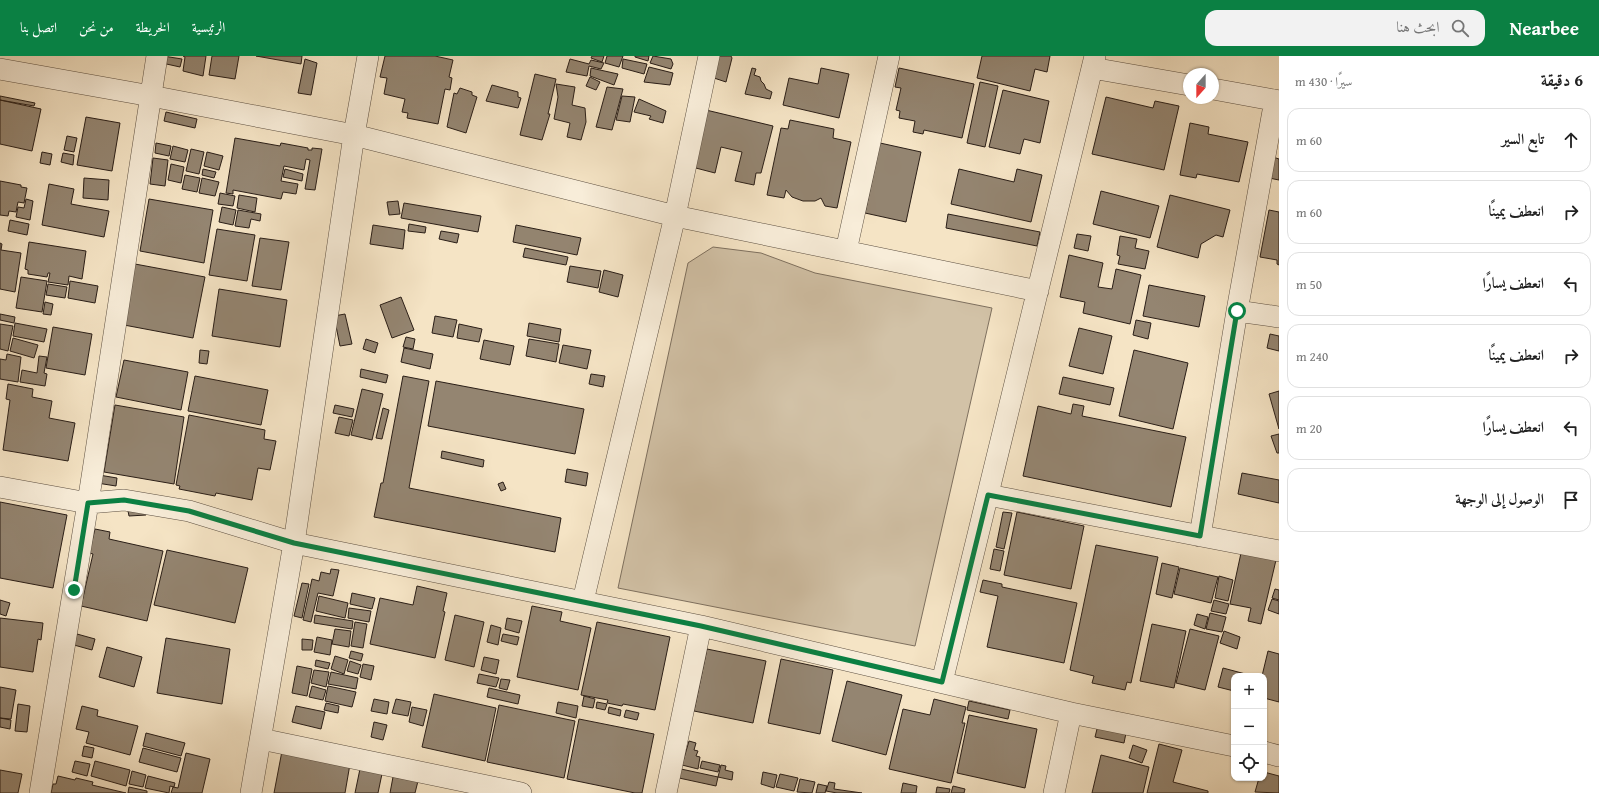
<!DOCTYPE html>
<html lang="ar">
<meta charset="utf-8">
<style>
body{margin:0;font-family:"Gentium Book Plus",Amiri,serif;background:#f2f2f2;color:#222;direction:rtl}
.controls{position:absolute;right:12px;bottom:12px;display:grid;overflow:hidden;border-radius:8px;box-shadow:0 1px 3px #0004}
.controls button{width:36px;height:36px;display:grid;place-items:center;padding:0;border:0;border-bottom:1px solid #e0e0e0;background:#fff;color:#222;font:20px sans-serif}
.compass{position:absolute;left:1183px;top:12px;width:36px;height:36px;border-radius:50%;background:#fff;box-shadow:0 1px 3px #0004;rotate:201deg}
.stop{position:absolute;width:12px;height:12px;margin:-9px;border:3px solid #0b8043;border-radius:50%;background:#fff}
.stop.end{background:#0b8043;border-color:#fff;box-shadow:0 1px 4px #0008}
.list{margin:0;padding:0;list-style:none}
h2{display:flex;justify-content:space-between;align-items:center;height:52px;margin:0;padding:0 16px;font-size:17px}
h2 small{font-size:13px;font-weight:400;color:#767676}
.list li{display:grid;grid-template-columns:26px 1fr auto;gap:12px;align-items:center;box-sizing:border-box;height:64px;margin:0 8px 8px;padding:0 8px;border:1px solid #e0e0e0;border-radius:12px}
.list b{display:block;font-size:15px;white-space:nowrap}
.list em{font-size:13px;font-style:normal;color:#767676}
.icon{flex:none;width:22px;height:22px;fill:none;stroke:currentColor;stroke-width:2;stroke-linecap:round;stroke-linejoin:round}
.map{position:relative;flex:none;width:1279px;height:737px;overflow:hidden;direction:ltr}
header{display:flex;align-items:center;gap:24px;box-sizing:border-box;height:56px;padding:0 20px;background:#0b8043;color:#fff}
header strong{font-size:19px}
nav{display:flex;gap:22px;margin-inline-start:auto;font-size:14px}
.search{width:280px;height:36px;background:#f2f2f2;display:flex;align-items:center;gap:10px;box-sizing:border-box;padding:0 14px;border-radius:12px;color:#767676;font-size:15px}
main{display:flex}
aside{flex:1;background:#fff}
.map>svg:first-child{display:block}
</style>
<header>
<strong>Nearbee</strong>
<div class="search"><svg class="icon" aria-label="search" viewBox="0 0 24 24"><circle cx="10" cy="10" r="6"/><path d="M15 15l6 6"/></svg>ابحث هنا</div>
<nav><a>الرئيسية</a><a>الخريطة</a><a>من نحن</a><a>اتصل بنا</a></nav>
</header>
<main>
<aside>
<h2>6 دقيقة<small>سيرًا · 430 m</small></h2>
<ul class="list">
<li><svg class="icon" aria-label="ahead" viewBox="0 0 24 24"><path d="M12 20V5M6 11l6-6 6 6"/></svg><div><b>تابع السير</b></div><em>60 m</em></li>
<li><svg class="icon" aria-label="right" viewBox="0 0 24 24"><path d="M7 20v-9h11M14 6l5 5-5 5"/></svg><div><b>انعطف يمينًا</b></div><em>60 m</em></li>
<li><svg class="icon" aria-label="left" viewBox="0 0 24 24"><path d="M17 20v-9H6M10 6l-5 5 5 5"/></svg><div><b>انعطف يسارًا</b></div><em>50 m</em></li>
<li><svg class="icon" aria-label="right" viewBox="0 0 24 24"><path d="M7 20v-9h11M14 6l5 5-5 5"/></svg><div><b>انعطف يمينًا</b></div><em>240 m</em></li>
<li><svg class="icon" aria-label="left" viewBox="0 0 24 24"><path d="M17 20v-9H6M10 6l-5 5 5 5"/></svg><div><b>انعطف يسارًا</b></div><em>20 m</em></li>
<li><svg class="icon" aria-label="arrive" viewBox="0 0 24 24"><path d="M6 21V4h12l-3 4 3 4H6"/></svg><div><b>الوصول إلى الوجهة</b></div></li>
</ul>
</aside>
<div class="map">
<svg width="1279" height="737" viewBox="0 0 1279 737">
<rect width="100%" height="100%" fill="#f5e4c5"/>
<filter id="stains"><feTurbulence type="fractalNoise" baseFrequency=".005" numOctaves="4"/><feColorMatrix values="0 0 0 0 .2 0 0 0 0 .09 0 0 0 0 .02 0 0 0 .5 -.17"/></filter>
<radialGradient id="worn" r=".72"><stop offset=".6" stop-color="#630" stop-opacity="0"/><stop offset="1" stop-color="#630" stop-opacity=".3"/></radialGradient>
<path fill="#d2c2a7" stroke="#7e705f" d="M713,191l48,6 54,20 177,35 -77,338 -297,-58 70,-325z"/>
<path fill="#948571" stroke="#2a1e17" d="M163,0l19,3 -2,8 -18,-4z
M183,0h23l-3,20 -20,-5 2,-14z
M212,0h27l-4,23 -26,-4z
M256,0h46l-1,8z
M385,0h50l18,4 -4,17 3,1 -2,12 -5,-1 -7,35 -31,-6 1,-5 -6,-1 3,-13 -21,-5 3,-16 -7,-1z
M592,0h12l-2,6 -11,-4z
M607,0h16l-4,11 -14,-4z
M635,0h14l-1,5 -13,-4z
M653,0l18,3 2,5 -2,5 -21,-6z
M715,0h16l1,2 -6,24 -15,-5z
M982,0h68l-3,16 -12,-3 -5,22 -53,-13z
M305,3l12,4 -6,32 -13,-2z
M570,3l19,5 2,-4 13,3 -3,6 -12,-3 -2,10 -21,-4z
M623,3l24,5 -3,10 -22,-6z
M649,11l24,6 -3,12 -26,-3z
M591,12l27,6 -4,11 -24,-9z
M752,12l4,1 -2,6 6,2 1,4 3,3 2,5 6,3 -2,7 -25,-5z
M821,12l28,6 -10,44 -56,-13 6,-27 29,6z
M899,12l75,16 -12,54 -38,-8 -1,4 -10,-2 2,-11 -16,-3 1,-7 -4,-1 5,-22 -6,-1z
M535,18l21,5 -8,35h2l-8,26 -22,-5z
M590,21l10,5 -4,8 -10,-4z
M980,26l18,4 -13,61 -18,-4z
M556,28l19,3 -3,18 13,3 1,14 -5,18 -14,-3 3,-14 -16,-4 4,-22z
M492,29l26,7v5l3,1 -3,10 -32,-7z
M607,31l16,2 -11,41 -16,-3z
M460,32l12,4v3l5,2 -11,36 -19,-6 7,-34 3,1z
M1003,34l46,11 -9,42 -16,-4 -4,15 -31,-7z
M0,40l35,7 -1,3 -34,-6z
M622,40l13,1 -5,25 -14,-2z
M1106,41l47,11 2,-7 24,5 -15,64 -72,-16z
M639,43l27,12 -3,12 -14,-4 2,-3 -17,-4z
M0,44l41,9 -9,42 -32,-7z
M706,54l67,16 -12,47h-5l-2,12 -19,-4 7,-29 -21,-5 -6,26 -23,-6z
M166,56l31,7 -2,9 -31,-7z
M86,61l34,6 -8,48 -35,-6z
M790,64l44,9 -1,9 18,4 -14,66 -12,-2 -4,-8 -6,3h-12l-11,-4 -6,-7 -2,8 -17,-3 14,-67 7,1z
M1190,67l19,4 -1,7 40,8 -9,40 -42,-8 -1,4 -16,-3z
M67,80l10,2 -3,14 -10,-2z
M235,82l45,8 1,-3 27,5v2h4v-2l10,1 -7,41 -10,-1 5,-29 -4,-1 -2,11 -20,-4 -3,15 17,3 -2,10 -13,-2 -2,7 -48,-9v4l-7,-1z
M156,87l15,3 -2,10 -14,-3z
M880,87l41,9 -15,70 -41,-9z
M173,90l15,4 -3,12 -15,-3z
M191,93l13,3 -5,22 -13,-3z
M42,96l10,2 -2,11 -10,-2z
M207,96l16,4 -4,14 -15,-4z
M63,97l11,2 -1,10 -12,-3z
M1273,101l6,2v21l-10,-2z
M153,102l15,2 -3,26 -15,-2z
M171,108l13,3 -3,16 -13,-3z
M203,113l13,3 -2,6 -12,-3z
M285,113l18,5 -1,7 -19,-4z
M959,113l55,13 3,-13 25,6 -11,47 -80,-18z
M185,119l15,3 -3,14 -15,-3z
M84,122l25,2 -1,20 -25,-2z
M202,122l17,4 -4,14 -16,-3z
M0,125l21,4v2l6,1 -3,15 -6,-1 -2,10 -7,-1 -1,5 -8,-1z
M49,128l25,5 -3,15 38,7 -5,26 -62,-12z
M1101,135l58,15 -9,32 -57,-14z
M220,137l15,3 -2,10 -15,-2z
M239,139l18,3 -2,14 -18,-4z
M1170,139l60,15 -7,27 -7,-2 -15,9 -3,14 -41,-11z
M26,143l7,2 -3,19 -14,-3 2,-10 6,1z
M149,143l64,11 -9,53 -64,-12z
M398,145l2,13 -11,1 -2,-13z
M404,147l77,13 -3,16 -77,-14z
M222,151l14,3 -3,15 -14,-3z
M238,154l23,4 -1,7 -9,-2 -2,9 -14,-2z
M1269,154l10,2v53l-2,-1v-4l-17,-3z
M948,158l92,18 -3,14 -91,-18z
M10,164l19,4 -2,11 -19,-4z
M409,168l17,3 -1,6 -17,-2z
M373,169l32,5 -2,19 -33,-5z
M516,169l65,13 -4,17 -64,-13z
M217,173l38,6 -8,46 -38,-6z
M441,175l18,3 -2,9 -18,-4z
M1077,178l14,2 -3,15 -14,-3z
M1120,180l17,3 -2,9 14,3 -4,18 -27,-5 2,-8 -3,-1z
M260,182l29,4 -8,48 -29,-4z
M29,186l57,9 -4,28 -13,-3 -1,9 -20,-3 2,-9h-2l-1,4 -19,-3v-4l-3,-1z
M0,187l2,1 -1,6 20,3 -6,39 -15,-3z
M525,192l43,9 -2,8 -43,-8z
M1069,199l34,8 -5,24 14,2 4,-20 25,6 -11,49 -47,-11 2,-11 -25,-5z
M135,208l70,13 -12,61 -69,-13z
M570,210l31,5 -3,17 -31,-6z
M604,214l19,5 -5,22 -19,-5z
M21,221l26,4 -5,31 -26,-4z
M70,225l28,5 -3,17 -27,-5z
M48,228l19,3 -2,11 -19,-3z
M1149,229l56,11 -6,31 -56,-11z
M219,233l68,11 -7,47 -68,-11z
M401,241l13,33 -22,8 -12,-33z
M45,246l8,2 -2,11 -8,-1z
M0,258l15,3 -1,6 -14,-3z
M345,258l7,30 -12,2 -6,-30z
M435,260l22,4 -4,17 -21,-4z
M1136,264l15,3 -3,16 -15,-4z
M15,267l32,6 -3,13 -31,-6z
M529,267l32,6 -2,13 -32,-6z
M0,268l13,2 -5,25 -8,-2z
M459,268l23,5 -3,13 -22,-4z
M53,271l39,7 -7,41 -39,-7z
M1079,272l33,8 -9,38 -34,-8z
M1270,278l9,2v15l-12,-3z
M406,281l9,2 -2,10 -10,-2z
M13,282l25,7 -4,13 -24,-7z
M366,283l12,4 -3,10 -12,-4z
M529,283l30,5 -3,18 -30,-6z
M484,284l30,6 -4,19 -30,-6z
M563,289l28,5 -4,19 -28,-6z
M404,292l29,6 -3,15 -29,-7z
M200,294l9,1 -2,13 -8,-1z
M1134,294l54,13 -15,66 -54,-13z
M7,298l14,3 -3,25 -18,-3v-20l6,1z
M39,300l8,1 -3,16 3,1 -2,12 -25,-4 2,-12 15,3z
M124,304l64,12 -7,38 -65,-13z
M361,313l27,6 -2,8 -26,-6z
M591,318l14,2 -2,11 -14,-3z
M195,320l73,14 -7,35 -73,-14z
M403,320l26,5 -20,107 152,30 -6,34 -181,-35 7,-34h2z
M1063,321l51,11 -4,17 -51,-11z
M436,325l148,28 -9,45 -147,-28z
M8,328l25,5 -1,8 20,4 -3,17 26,5 -7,38 -65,-11 7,-50 -4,-1z
M362,333l21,5 -11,46 -21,-5z
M1279,335v38l-10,-35z
M1073,348l11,2 -2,10 104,21 -15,70 -148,-31 15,-70 33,8z
M115,349l69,12 -10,67 -70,-12z
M335,349l19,4 -2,8 -19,-4z
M383,352l6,2 -7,29 -6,-1z
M189,359l76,15 -1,9 12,2 -6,29 -12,-2 -6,32 -36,-7 -1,3 -36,-7 1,-3 -4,-1z
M339,361l14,3 -4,16 -14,-3z
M1279,378v19h-2l-6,-17z
M442,395l42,9 -1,7 -42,-9z
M567,413l21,4 -2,13 -21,-4z
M1242,417l37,7v23l-41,-9z
M99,419l18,3 -1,8 -19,-3z
M503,426l3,7 -5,2 -3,-7z
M0,446l67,13 -14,73 -53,-10z
M128,455h17l1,4 -17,1z
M1003,456l9,1 -8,36 -8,-2z
M1017,456l67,14 -13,63 -67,-14z
M95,473l15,3 -1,7 54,12 -16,70 -66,-15 12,-52 -4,-1z
M1096,489l62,12 -27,126 -4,-1 -2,8 -33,-7 2,-7 -24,-6z
M994,493l10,2 -4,20 -10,-2z
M167,494l81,18 -13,55 -81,-18z
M1241,497l35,7 -15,64 -13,-3 3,-13 -21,-4z
M1162,507l17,4 -7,31 -16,-4z
M1180,512l38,9 -7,26 -37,-9z
M331,513l8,1 -6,26 -15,-3 -7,29 -8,-2 9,-41 7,2 2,-9 9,2z
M1219,520l14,4 -5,21 -13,-3z
M983,524l19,4v3l75,16 -13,60 -77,-16 11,-51 -18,-4z
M302,527l7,1 -7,34 -8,-2z
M417,530l30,7 -4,18 2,1 -10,46 -65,-14 10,-46 33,7z
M1275,533l4,1v10l-7,-2z
M352,537l23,5 -3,11 -22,-5z
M319,540l29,7 -3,15 -29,-7z
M1272,543l7,2v13l-11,-4z
M0,544l10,3 -4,13 -6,-2z
M1214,544l15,4 -3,10 -15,-3z
M532,550l30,6 -2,9 31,7 -13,62 -61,-13z
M349,552l22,3 -2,11 -21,-4z
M1210,557l16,4 -4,15 -16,-3z
M1197,558l11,3 -3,12 -11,-4z
M315,559l38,6 -1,8 -38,-6z
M455,559l29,7 -10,45 -29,-7z
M0,562l43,5 -2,17 -3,-1 -5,33 -33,-5z
M507,562l15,3 -3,12 -14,-4z
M355,566l12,2 -4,24 -12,-2z
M597,566l73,15 -15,73 -32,-6 -1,2 -15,-3 1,-3 -27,-5z
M1152,568l34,7 -12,57 -34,-7z
M491,569l10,3 -3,17 -11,-3z
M335,573l16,2 -2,16 -17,-3z
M1190,573l29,7 -14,54 -29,-7z
M1224,575l16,6 -3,12 -17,-6z
M77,578l18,5 -3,11 -18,-5z
M503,578l16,3 -2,8 -16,-4z
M317,581l15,3 -2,15 -16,-3z
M166,582l64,11 -8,55 -65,-11z
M302,583l11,1 -1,10h-10z
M107,591l35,10 -8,30 -35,-10z
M707,593l59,12 -13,62 -59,-12z
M351,595l12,3 -2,7 -12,-3z
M1268,595l11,3v48l-15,-4v-22h-2z
M335,600l13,4 -4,14 -13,-5z
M484,601l15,3 -3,14 -15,-4z
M781,603l52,11 -13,64 -52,-11z
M316,604l14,3 -2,6 -13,-3z
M350,605l11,4 -3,9 -11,-3z
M363,608l11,2 -3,14 -11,-3z
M297,610l15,3 -5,27 -15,-3z
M1223,612l30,8h-19v15l-16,-4z
M314,614l15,2 -3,15 -15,-4z
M331,616l27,6 -2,11 -28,-5z
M479,618l20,4 -3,9 -19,-4z
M501,623l9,1 -3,10 -8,-2z
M847,625l55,14 -16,60 -54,-14z
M312,630l14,4 -3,10 -14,-3z
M328,630l28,6 -4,15 -27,-6z
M0,631l16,3 -5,29 -11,-1z
M489,632l31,7 -2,9 -31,-7z
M434,638l62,14 -11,53 -63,-14z
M584,640l11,3 -2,9 -11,-2z
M374,643l15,3 -2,12 -16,-3z
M396,643l15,3 -3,14 -16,-3z
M934,643l32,8 -4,16h3l-14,60 -62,-14 14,-60 27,6z
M969,645l41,9 -2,9 -41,-9z
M558,646l20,4 -2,12 -20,-5z
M597,646l10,2 -2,6 -9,-2z
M326,647l13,3 -1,7 -14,-3z
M18,648l12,2 -3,26 -12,-1z
M499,649l76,16 -11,57 -77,-16z
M82,650l16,4 -1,6 41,10 -8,29 -44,-12 3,-11 -13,-3z
M296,650l29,6 -4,17 -29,-7z
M412,651l15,3 -4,16 -14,-4z
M609,651l12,3 -1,6 -12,-3z
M626,654l13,3 -2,7 -13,-3z
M969,659l68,14 -12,59 -68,-15z
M0,662l11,2 -1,9 -10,-2z
M579,663l75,15 -12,59h-7l-68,-14z
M1099,665l28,7 -3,15 -29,-6z
M374,666l13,3 -4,15 -12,-3z
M146,677l39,10 -4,13 -38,-10z
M689,685l7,2 -2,7 4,1 -2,5 4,1 -2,12 -16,-4z
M1159,688l23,6 -9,32 35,9v2h-61z
M1133,689l14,5 -5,13 -13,-5z
M84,690l10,2 -2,10 -10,-2z
M143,692l38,10 -4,14 -38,-10z
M282,695l68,13 -5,29h-71z
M186,697l24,6 -8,34h-31l2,-6 5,1z
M1101,699l48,12 -6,26h-51z
M75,705l15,3 -3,12 -15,-4z
M95,705l35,9 -4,16 -35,-10z
M702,705l18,4 -2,7 -18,-4z
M361,708l22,5 -5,24h-23z
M721,709l5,1 -1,4 8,2 -1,8 -14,-3z
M681,713l37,8 -2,9 -37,-8z
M0,714l22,4 -4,19h-18z
M132,715l14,4 -3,12 -14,-3z
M763,716l14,3 -3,13 -13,-4z
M1264,716l15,4v17l-24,-1 4,-14h5z
M780,718l18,4 -4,13 -18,-4z
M58,720l17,4 1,-2 17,4 -1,3 34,8h-75l2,-9h3z
M148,720l27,7 -1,4 -4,-1 -1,7 -24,-5z
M393,721l25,4 -3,12h-25z
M800,723l15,3 -3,11 -15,-1z
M829,726l6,1 -1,6 28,4h-25l-11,-2z
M903,727l14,3 -1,7h-15z
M818,728l9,2 -2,7h-9z
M953,730l12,3 -1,4h-13z
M129,731l18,4v2h-19z
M937,731l13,2 -1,4h-13z"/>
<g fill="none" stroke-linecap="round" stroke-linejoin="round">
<g stroke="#5d5042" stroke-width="22">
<path id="street" d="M1092,12l97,17
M0,13l151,27 203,39 321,81 363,75
M1213,33l66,12
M846,195l43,-195
M1237,255l42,6
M0,431l88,16 36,-3 65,11 105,32 407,83 370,87 163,33
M988,439l291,56
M1200,480l37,-225 38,-211
M583,545l92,-385 34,-160
M942,626l153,-626
M261,683l260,54
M1264,696l15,4
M40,737l48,-290 69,-447
M251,737l43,-250 60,-408 14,-79
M666,737l35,-167
M1054,737l17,-80"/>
</g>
<use href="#street" stroke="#f8edd9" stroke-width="21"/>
</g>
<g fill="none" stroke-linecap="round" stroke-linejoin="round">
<path stroke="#0b8043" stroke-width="5" d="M74,534l14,-87 36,-3 65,11 105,32 407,83 241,56 46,-187 212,41 37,-225"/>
</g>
<rect width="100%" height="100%" filter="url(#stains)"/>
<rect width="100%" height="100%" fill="url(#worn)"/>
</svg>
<div class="controls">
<button>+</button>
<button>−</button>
<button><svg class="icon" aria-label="locate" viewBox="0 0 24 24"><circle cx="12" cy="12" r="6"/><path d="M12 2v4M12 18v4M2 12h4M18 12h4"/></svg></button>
</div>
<svg class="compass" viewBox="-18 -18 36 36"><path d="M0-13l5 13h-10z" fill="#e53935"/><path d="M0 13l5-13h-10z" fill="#767676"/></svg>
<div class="stop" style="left:1237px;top:255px"></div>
<div class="stop end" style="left:74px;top:534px"></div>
</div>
</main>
